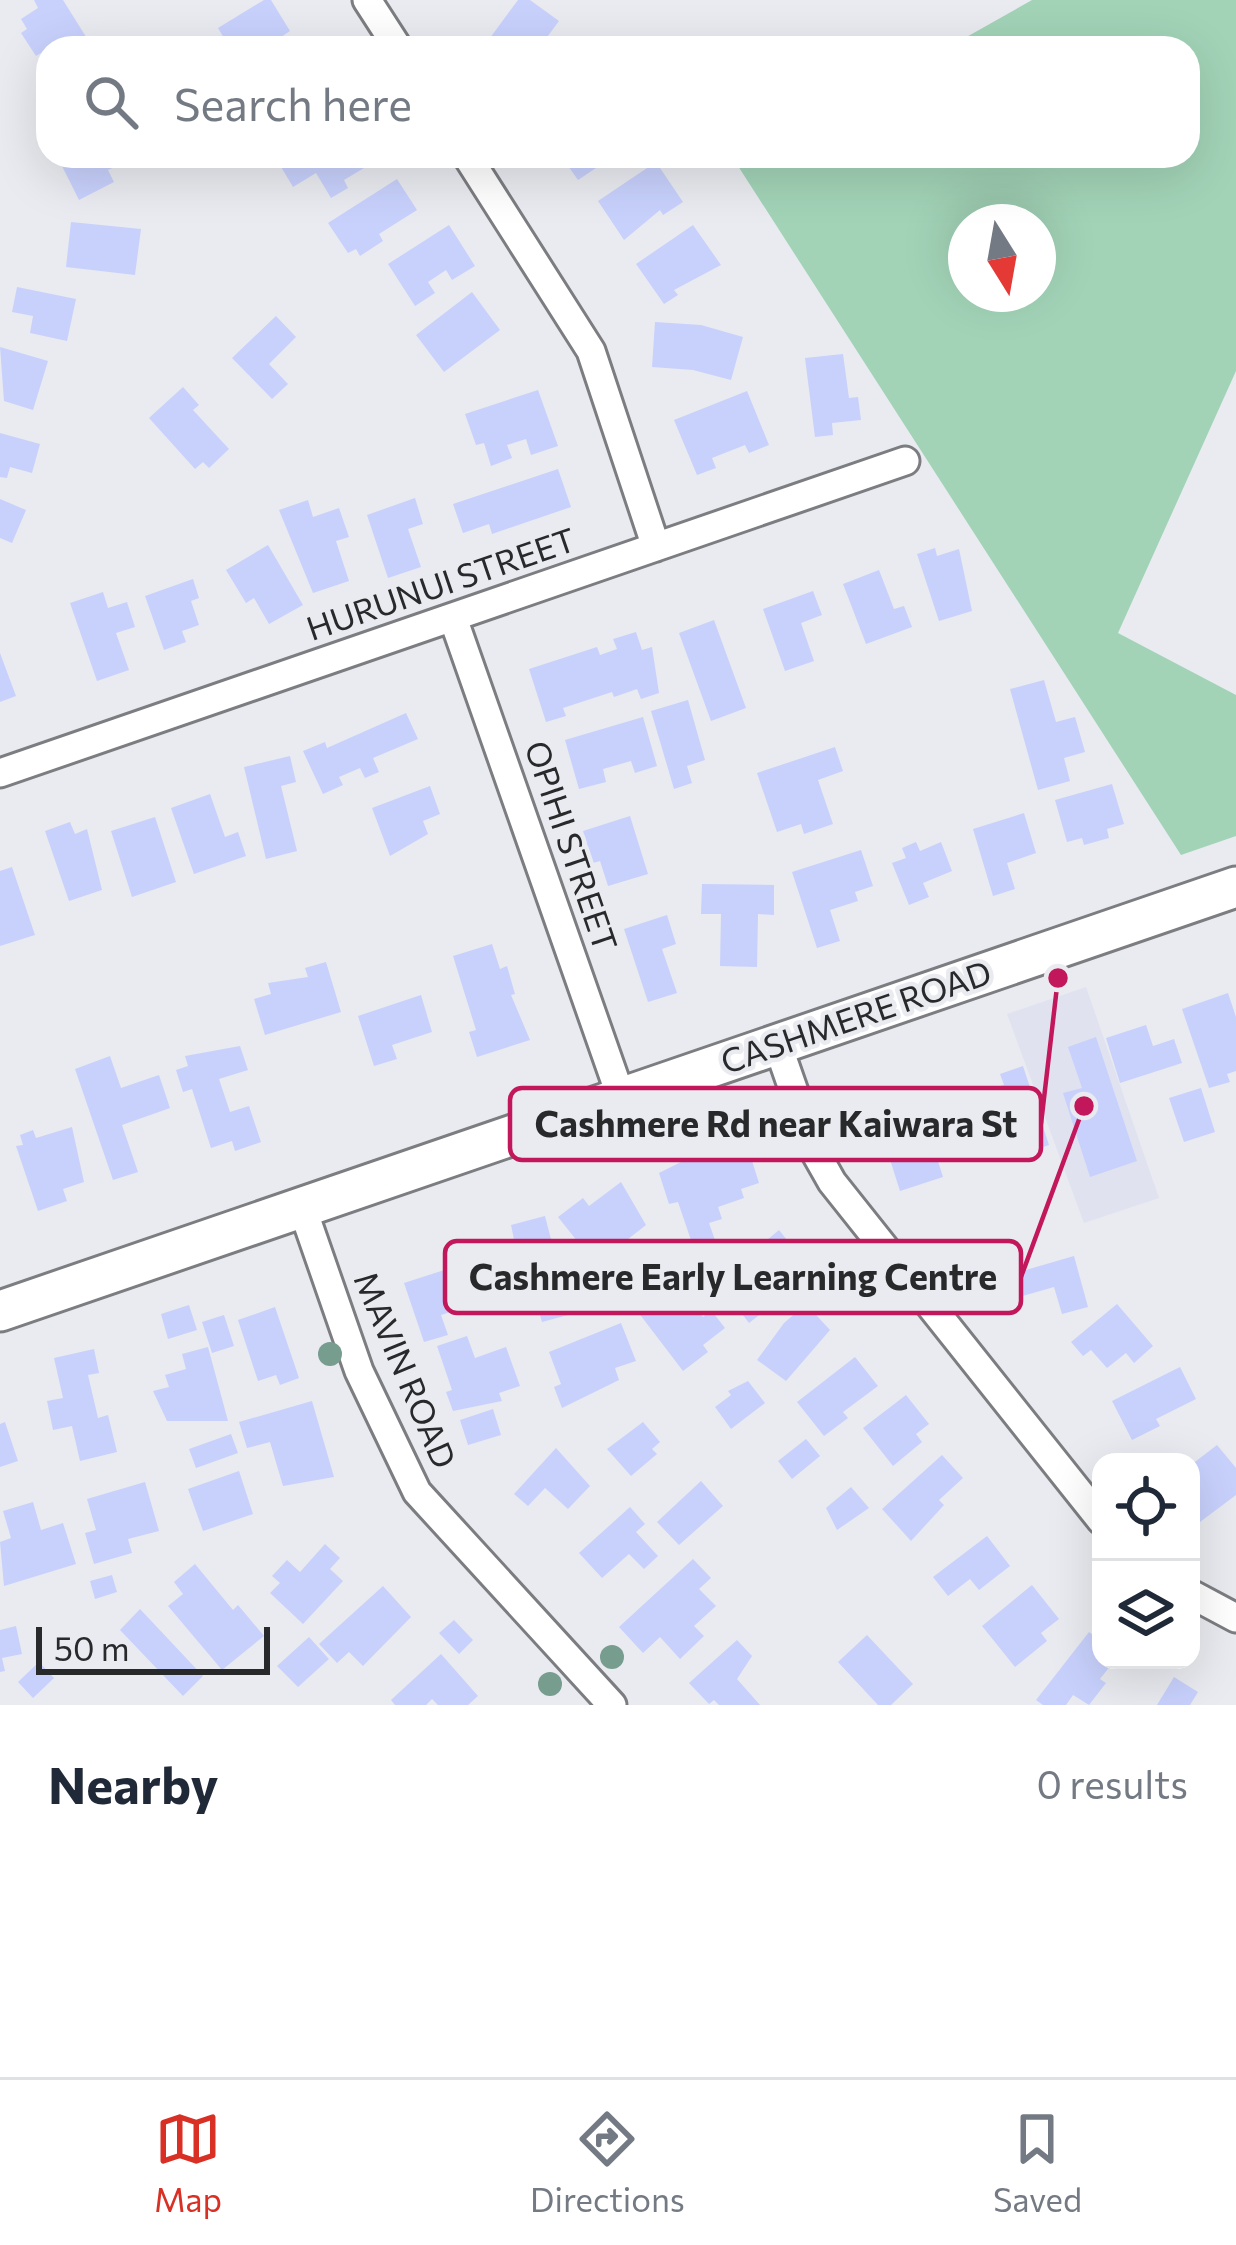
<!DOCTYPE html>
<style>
body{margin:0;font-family:Commissioner,sans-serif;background:#f2f2f3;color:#1f2937}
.controls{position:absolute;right:36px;bottom:36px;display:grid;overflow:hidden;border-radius:24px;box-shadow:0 12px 48px #0002}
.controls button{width:108px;height:108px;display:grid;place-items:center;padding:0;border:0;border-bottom:3px solid #e0e1e3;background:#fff;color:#1f2937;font:60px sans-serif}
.compass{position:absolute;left:948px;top:204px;width:108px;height:108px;border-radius:50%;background:#fff;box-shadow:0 12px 48px #0002;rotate:169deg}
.scale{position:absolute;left:36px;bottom:30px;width:234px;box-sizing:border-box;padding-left:12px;border:6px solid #28292b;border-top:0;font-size:33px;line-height:42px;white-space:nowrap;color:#28292b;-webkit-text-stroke:9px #e9ebf0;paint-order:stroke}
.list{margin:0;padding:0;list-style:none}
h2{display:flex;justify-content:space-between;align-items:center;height:156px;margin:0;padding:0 48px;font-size:51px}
h2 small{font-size:39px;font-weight:400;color:#747a83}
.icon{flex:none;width:66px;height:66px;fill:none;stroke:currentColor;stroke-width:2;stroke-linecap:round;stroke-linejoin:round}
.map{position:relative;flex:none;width:1236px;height:1705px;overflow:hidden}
.search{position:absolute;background:#fff;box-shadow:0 12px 48px #0002;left:36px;right:36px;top:36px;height:132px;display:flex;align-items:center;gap:30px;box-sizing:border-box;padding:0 42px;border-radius:36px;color:#747a83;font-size:45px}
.sheet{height:372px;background:#fff}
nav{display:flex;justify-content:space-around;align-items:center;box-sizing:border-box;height:168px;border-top:3px solid #e0e1e3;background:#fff;font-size:33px;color:#747a83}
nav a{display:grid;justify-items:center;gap:6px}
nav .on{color:#d93025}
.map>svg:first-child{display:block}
</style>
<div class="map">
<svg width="1236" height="1705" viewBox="0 0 1236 1705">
<rect width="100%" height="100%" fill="#e9ebf0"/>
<path fill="#e0e2ef" d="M1086,987l73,211 -75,25 -77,-209z"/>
<path fill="#a2d3b7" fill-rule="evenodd" d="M1032,0h204v371l-118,262 118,62v141l-55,19 -443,-689 18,-10h432v-108h-241zM966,222h72v72h-72z"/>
<path fill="#c8d1fc" d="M34,0h29l30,48h-45v16l-7,-11 -5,3 -15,-23 6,-4 -6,-10 17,-11z
M264,0h7l19,31 -18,12 3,5h-45l-12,-20z
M518,0h12l29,21 -20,27 -21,-5 -23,5 -8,-6z
M57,156h81l-30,14 6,12 -35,18z
M284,156h86l-10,6 4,6 -20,12 4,8 -17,10 -15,-25 -23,14 -16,-27z
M561,156h71l-15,11 -6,-9 -33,22z
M656,162l27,40 -20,13 -3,-5 -36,30 -26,-39z
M397,179l20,31 -38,24 4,7 -23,15 -4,-7 -8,4 -20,-30z
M71,222l70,7 -6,46 -69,-8z
M449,225l26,41 -23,14 -6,-10 -18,12 7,11 -20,13 -27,-42z
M693,225l28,40 -47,25 4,5 -14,9 -28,-40z
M17,287l59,12 -9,42 -37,-8 3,-17 -21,-4z
M472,292l28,38 -56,42 -28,-37z
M276,316l20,21 -27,27 19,20 -16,15 -40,-41z
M655,322l46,3 42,12 -12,43 -38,-10 -41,-3z
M0,347l48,14 -15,49 -29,-9z
M843,354l6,44 9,-1 3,23 -29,3 1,12 -18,2 -10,-79z
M183,387l16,18 -6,5 36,39 -20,19 -6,-6 -8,7 -46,-51z
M538,390l20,56 -27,9 -5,-16 -19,6 5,13 -21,8 -7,-23 -8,2 -11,-31z
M747,391l22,54 -20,8 -4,-8 -33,13 4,10 -19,7 -23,-55z
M0,433l40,11 -8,29 -22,-6 -3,11 -7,-1z
M558,469l13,38 -79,27 -3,-10 -26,9 -10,-29z
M415,498l8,26 -15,5 13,38 -33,11 -21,-63z
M0,499l26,11 -14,33 -12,-5z
M308,500l5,17 26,-9 10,29 -13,4 13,40 -36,12 -34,-83z
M268,545l35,60 -34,19 -15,-26 -8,5 -20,-33z
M935,548l2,8 22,-7 13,62 -33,10 -22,-67z
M879,570l15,39 10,-3 8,21 -46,17 -23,-60z
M193,579l6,19 -8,3 8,24 -17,6 4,11 -22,8 -19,-54z
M813,591l9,24 -21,8 13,38 -29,10 -22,-62z
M103,592l5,16 19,-6 8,25 -19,6 13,37 -32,11 -27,-78z
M714,620l32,88 -35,13 -32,-88z
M636,632l6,18 10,-3 7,46 -18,6 -4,-10 -23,8 -2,-5 -49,16 3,8 -20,6 -17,-53 68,-22 3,8 17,-6 -4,-10z
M0,653l16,43 -16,6z
M1044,680l12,42 19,-5 10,35 -21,6 6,23 -32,9 -28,-101z
M688,700l17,60 -18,6 5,17 -18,6 -23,-78z
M406,713l12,26 -45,19 6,14 -14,6 -5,-10 -21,9 4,8 -20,9 -20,-43 22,-9 2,6z
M643,717l14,49 -22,7 -4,-12 -28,8 3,13 -27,7 -14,-49z
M835,747l8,24 -25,9 15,44 -29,10 -3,-10 -24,8 -20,-59z
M290,756l6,26 -15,4 16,65 -31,8 -22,-92z
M1112,784l12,40 -17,5 2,9 -25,7 -2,-7 -15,4 -12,-42z
M430,786l10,28 -17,7 5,13 -38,22 -18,-48z
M210,794l15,43 13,-5 8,24 -52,18 -23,-66z
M1024,813l12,40 -29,10 8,26 -22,7 -20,-67z
M630,816l18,58 -40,12 -8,-25 -7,2 -10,-32z
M155,817l21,65 -44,15 -21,-66z
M70,822l5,12 12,-5 15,61 -33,11 -24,-70z
M916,842l4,9 21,-9 11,29 -29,12 6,14 -20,8 -17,-42 14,-5 -4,-10z
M861,850l12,36 -18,6 3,9 -28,9 10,31 -23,7 -25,-76z
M12,867l23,68 -35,11v-75z
M702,884l72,1v30l-16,-1 -1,53 -37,-1 1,-52h-20z
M667,915l9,29 -14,5 15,44 -29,9 -24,-73z
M492,944l8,25 7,-3 8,28 -4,1 19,45 -53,17 -8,-25 7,-2 -23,-74z
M326,962l15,50 -76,23 -11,-36 17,-5 -3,-11 40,-6 -3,-9z
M1228,993l8,24v54l-9,3 3,8 -21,6 -27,-79z
M421,995l11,37 -40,13 5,14 -23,7 -16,-50z
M1146,1025l7,21 21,-7 8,24 -62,20 -14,-45z
M1096,1037l41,124 -47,16 -27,-84 19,-5 -14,-41z
M240,1046l8,24 -29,9 11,33 19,-6 12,36 -26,9 -3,-10 -21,7 -19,-59 -9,3 -7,-22 12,-4 -3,-10z
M110,1056l11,32 38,-13 11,33 -48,17 16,47 -25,8 -38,-111z
M1023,1066l26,79 -18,6 -3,-7 -28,9 -13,-40 7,-3 -7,-20 17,-5 -4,-11z
M945,1088l13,39 -28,9 13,41 -43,14 -21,-66 23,-8 -4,-14z
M1201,1088l14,44 -31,10 -15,-44z
M72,1127l12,55 -21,7 4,12 -29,10 -22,-65 7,-1 -3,-10 13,-5 3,8z
M747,1145l12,38 -18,6 3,9 -26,9 4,12 -13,4 7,20 -22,6 -16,-47 -9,2 -10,-31 38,-19 3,7z
M621,1182l25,43 -23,18 14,17 -28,21 -51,-64 25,-19 6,8z
M545,1216l7,27 6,-2 3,12 10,-3 12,43 -4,1 3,10 -12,3 2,7 -30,8 -9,-31 -8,2 -14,-68z
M779,1230l24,30 -38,31 -30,-36 19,-16 6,7z
M1074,1256l14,51 -26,7 -8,-27 -35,10 -7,-23z
M466,1263l6,16 -14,4 8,24 -25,8 7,20 -24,7 -20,-59z
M643,1275l20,27 25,-19 11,14 -7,6 11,14 8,-7 14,18 -22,17 5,7 -25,19 -61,-80z
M759,1287l14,17 -24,19 -13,-17z
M806,1304l24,26 -44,51 -29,-21 27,-37z
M1117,1304l36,42 -19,17 -8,-10 -19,15 -16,-18 -8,6 -12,-14z
M189,1305l8,25 -29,9 -7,-25z
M275,1307l24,71 -19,7 -4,-10 -18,6 -20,-61z
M224,1315l10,31 -22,7 -10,-31z
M621,1323l15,38 -21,7 4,12 -57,28 -8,-21 7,-3 -12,-32z
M467,1336l8,22 31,-11 14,39 -21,7 3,8 -49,10 -7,-19 6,-2 -15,-44z
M208,1347l20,74h-61l-14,-30 16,-4 -4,-12 21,-6 -4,-15z
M94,1349l5,24 -11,2 10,43 10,-3 9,37 -37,9 -8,-35 -19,4 -6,-29 16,-3 -9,-40z
M855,1357l23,29 -35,26 5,6 -24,18 -27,-34z
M1180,1367l16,32 -40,20 4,7 -28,14 -20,-39z
M748,1381l17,22 -34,26 -16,-22 16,-12 -3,-4z
M906,1395l23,29 -13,10 6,8 -29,24 -30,-38z
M312,1401l22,76 -51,9 -13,-44 -23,6 -8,-26z
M493,1409l8,26 -33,10 -8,-25z
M5,1422l13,39 -18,6v-43z
M643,1422l17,20 -8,7 5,5 -26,22 -24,-27z
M231,1434l7,19 -42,15 -7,-19z
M806,1439l14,17 -28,23 -14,-18z
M1217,1445l19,23v27l-36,27 -9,-12v-45z
M556,1448l34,38 -22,23 -23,-21 -17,18 -14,-12z
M942,1455l21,23 -24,22 5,5 -33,36 -29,-32z
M239,1471l14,43 -50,17 -15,-42z
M701,1481l22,25 -44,39 -22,-23z
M145,1482l14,49 -31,8 4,14 -38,11 -9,-31 11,-3 -9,-31z
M851,1487l18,21 -32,22 -11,-22z
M33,1502l8,28 22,-7 13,41 -72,22 -4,-44 11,-4 -8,-27z
M630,1507l15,17 -9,8 22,24 -14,13 -15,-15 -27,24 -23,-25z
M987,1536l23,30 -31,24 -9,-11 -22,17 -15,-19z
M325,1544l15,14 -10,11 13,12 -40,43 -33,-31 10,-10 -8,-7 15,-16 13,12z
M693,1559l18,19 -12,11 17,17 -22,20 10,10 -24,23 -20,-22 -17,16 -24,-26z
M195,1564l38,46 5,-5 26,31 -42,34 -54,-64 15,-12 -9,-12z
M112,1575l5,17 -22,7 -5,-18z
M1032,1585l27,34 -18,14 6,8 -32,26 -33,-41z
M383,1586l28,31 -48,49 -14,-14 -12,11 -18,-19z
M140,1609l63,67 -20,20 -63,-66z
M454,1620l19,20 -14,14 -20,-21z
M16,1626l6,28 -20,4 3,13 -5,1v-42z
M1089,1632l12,9v19h14l-15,19 6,4 -17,22 -16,-10 -7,10h-23l-7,-5z
M867,1635l46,49 -22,21h-13l-40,-43z
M309,1637l20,22 -31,28 -21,-21z
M737,1640l15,16 -15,23 23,26h-41l-5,-5 -5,4 -20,-21z
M441,1654l37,42 -10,9h-30l-6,-6 -6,6h-31l-4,-5z
M39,1662l15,16 -21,20 -15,-16z
M1174,1677l24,15 -8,13h-33z"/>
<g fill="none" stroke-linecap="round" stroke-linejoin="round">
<g stroke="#7c7d81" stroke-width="33">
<path id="minor" d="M367,0l31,48
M467,156l124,195 65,196
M453,618l168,479
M0,773l905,-312
M777,1043l38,109 17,30 269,338
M302,1207l57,164 58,121 195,213
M1191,1594l45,24"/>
</g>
<g stroke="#7c7d81" stroke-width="45">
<path id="secondary" d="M0,1311l1236,-424"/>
</g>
<use href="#minor" stroke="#fff" stroke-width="27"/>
<use href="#secondary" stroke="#fff" stroke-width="39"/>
</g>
<g fill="#779d8f">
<circle cx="330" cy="1354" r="12"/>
<circle cx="612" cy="1657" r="12"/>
<circle cx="550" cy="1684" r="12"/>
</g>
<g text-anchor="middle" stroke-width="9" stroke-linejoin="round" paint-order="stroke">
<g font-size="33" fill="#28292b" stroke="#e9ebf0">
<text transform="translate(441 584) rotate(-19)" y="12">HURUNUI STREET</text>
<text transform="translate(571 846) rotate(71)" y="12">OPIHI STREET</text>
<text transform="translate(856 1017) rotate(-19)" y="12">CASHMERE ROAD</text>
<text transform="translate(405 1370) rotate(67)" y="12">MAVIN ROAD</text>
</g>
</g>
<path fill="none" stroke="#c2185b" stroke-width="4.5" d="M1058 978L1041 1124M1084 1106L1021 1277"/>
<g fill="#c2185b" stroke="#e9ebf0" stroke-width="4.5">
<circle cx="1058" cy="978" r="12"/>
<circle cx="1084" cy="1106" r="12"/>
</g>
<g fill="#e9ebf0" stroke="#c2185b" stroke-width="4.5">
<rect x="510" y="1088" width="531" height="72" rx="12"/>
<rect x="445" y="1241" width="576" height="72" rx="12"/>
</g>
<g font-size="36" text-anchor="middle" font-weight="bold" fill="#28292b">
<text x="776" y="1137">Cashmere Rd near Kaiwara St</text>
<text x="733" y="1290">Cashmere Early Learning Centre</text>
</g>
</svg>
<div class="controls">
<button><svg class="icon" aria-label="locate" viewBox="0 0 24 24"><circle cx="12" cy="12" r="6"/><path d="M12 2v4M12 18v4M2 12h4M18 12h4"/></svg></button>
<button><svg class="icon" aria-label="layers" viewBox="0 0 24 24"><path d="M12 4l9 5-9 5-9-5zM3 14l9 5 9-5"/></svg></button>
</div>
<svg class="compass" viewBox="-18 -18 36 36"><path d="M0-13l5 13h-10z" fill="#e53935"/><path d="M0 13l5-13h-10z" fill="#747a83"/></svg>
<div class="scale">50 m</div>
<div class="search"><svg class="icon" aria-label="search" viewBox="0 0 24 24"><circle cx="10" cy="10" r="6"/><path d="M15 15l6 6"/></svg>Search here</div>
</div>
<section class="sheet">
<h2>Nearby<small>0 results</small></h2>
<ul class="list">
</ul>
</section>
<nav>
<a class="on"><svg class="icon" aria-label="map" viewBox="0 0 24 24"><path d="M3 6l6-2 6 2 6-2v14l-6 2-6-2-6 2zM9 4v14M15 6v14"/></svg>Map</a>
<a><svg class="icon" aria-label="directions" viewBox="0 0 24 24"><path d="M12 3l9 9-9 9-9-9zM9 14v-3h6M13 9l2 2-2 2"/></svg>Directions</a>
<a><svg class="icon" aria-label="saved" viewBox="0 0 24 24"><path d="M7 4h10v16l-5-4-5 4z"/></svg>Saved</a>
</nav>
